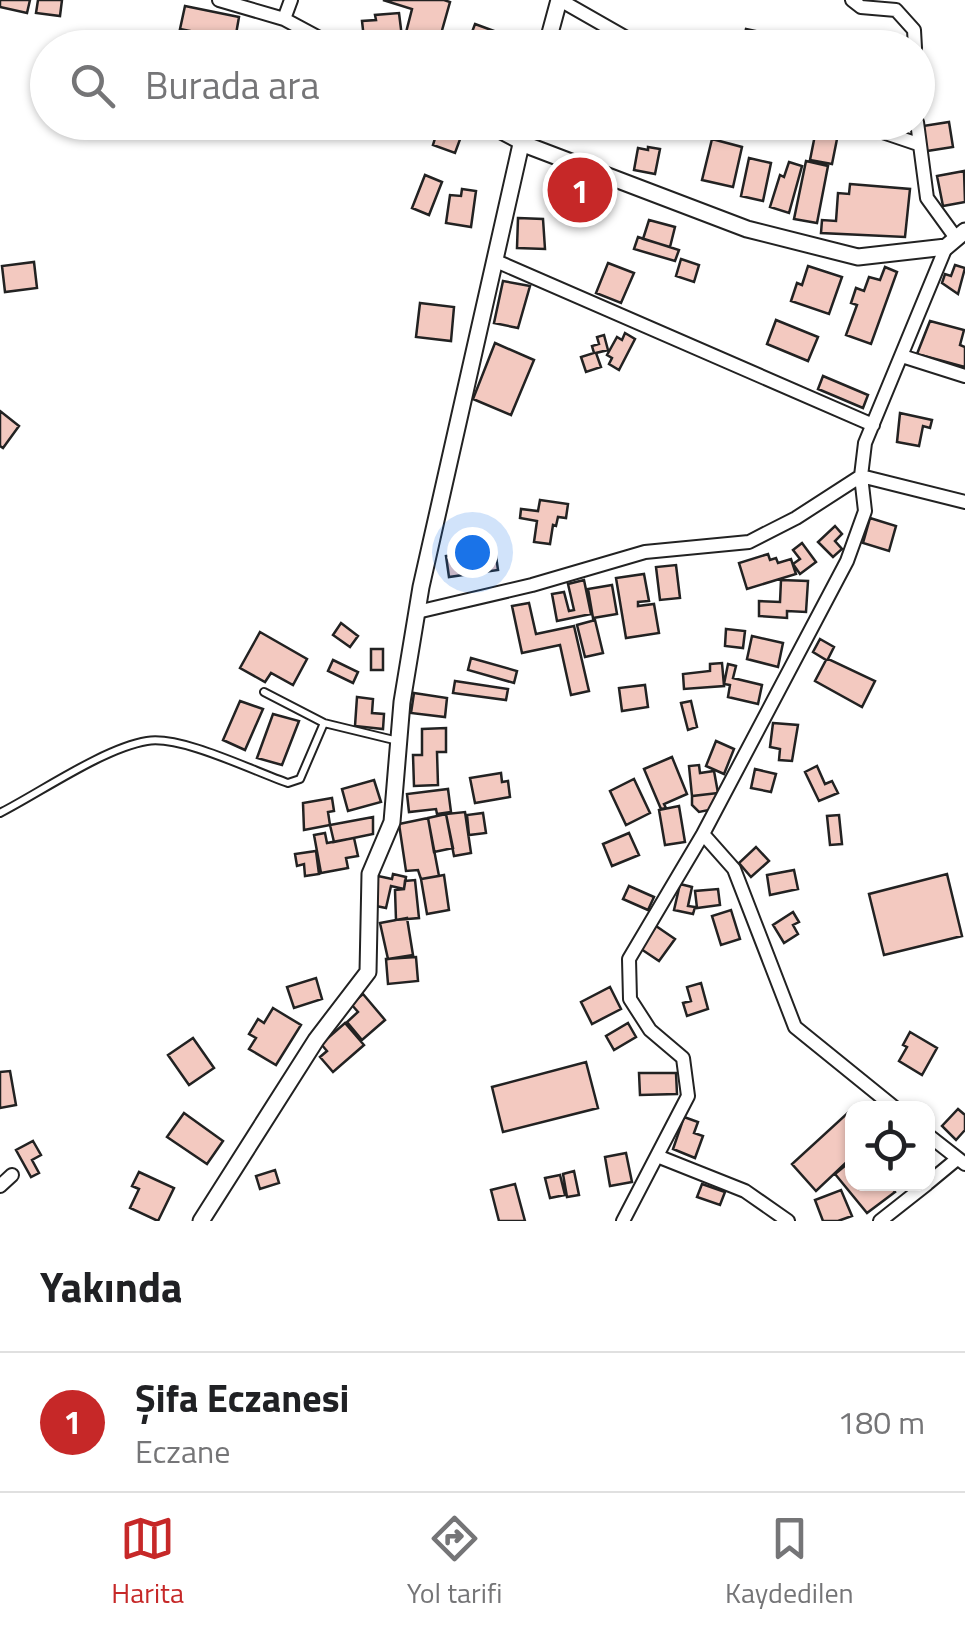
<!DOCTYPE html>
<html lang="tr">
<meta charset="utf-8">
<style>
body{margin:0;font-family:"Titillium Web",sans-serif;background:#f2f2f2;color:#202124}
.controls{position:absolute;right:30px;bottom:30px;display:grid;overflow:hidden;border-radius:20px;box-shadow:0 2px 8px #0004}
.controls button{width:90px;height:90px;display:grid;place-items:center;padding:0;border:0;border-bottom:2px solid #e0e0e0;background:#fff;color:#202124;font:50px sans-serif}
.you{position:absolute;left:472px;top:552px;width:35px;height:35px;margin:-25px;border:8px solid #fff;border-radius:50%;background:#1a73e8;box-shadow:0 0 0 15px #1a73e833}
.badge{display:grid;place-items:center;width:65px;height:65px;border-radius:50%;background:#c62828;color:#fff;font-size:32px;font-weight:700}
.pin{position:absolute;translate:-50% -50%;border:5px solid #fff;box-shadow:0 2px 10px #0006}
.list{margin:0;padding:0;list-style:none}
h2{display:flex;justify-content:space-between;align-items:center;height:130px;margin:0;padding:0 40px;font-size:42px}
h2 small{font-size:32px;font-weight:400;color:#757577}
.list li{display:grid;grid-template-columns:65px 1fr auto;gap:30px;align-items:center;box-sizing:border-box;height:140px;padding:0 40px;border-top:2px solid #e0e0e0}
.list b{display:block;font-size:38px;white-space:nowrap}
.list p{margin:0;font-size:32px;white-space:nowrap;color:#757577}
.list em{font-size:32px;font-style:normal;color:#757577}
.icon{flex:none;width:55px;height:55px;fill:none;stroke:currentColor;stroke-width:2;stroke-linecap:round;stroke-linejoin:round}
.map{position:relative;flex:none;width:965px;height:1221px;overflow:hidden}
.search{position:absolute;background:#fff;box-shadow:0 2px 8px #0004;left:30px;right:30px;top:30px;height:110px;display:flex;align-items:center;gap:25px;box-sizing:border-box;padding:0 35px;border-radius:55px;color:#757577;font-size:38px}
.sheet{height:270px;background:#fff}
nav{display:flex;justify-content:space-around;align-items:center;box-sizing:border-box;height:140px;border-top:2px solid #e0e0e0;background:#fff;font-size:28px;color:#757577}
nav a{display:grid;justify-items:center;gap:5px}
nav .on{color:#c62828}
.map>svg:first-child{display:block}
</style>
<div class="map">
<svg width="965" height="1221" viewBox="0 0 965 1221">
<rect width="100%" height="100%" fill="#fff"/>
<path fill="#f3c9c0" stroke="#222" stroke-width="2.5" d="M0,0h30l-3,13 -27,-6z
M38,0h24l-2,16 -24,-3z
M444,0l6,2 -13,46h-35l10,-39 -29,-9z
M185,6l54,11 -4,23 -55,-11z
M399,13l4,32 -38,3 -3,-27 14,-1 -1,-5z
M475,24l41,15 -3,9h-47z
M746,29l59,12 -2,7h-61z
M440,122l26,1 -11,30 -22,-8z
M949,122l4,25 -26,4 -4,-25z
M817,125l22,4 -7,35 -22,-4z
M712,139l30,8 -9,40 -31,-7z
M648,147l12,2 -5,25 -21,-4 4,-22 10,2z
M749,158l22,5 -8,38 -22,-5z
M806,161l22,5 -11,57 -23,-4z
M789,162l13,4 -13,47 -19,-6 10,-32 4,2z
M964,171l1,31 -22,4 -6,-30z
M425,175l17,7 -13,33 -17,-7z
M571,179l12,3 -6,31 -9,-2 2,-8 -4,-1z
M850,184l60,5 -5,48 -84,-4 1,-13 14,1 2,-28 11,1z
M462,189l14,2 -5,36 -25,-4 4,-28 11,1z
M518,218l25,1 2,30 -28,-1z
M649,220l26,7 -5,20 -27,-8z
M638,237l41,13 -4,11 -41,-12z
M681,259l18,6 -5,17 -18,-6z
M34,262l3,26 -32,4 -3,-26z
M608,263l26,10 -13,30 -25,-10z
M955,265l10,3 -7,26 -16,-11 3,-9 6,2z
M808,266l34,11 -13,37 -38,-13 6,-18 5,2z
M885,267l12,5 -26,72 -25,-9 11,-30 -6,-2 5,-15 8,3 5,-14 11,3z
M503,281l27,5 -12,42 -24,-5z
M420,303l34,4 -3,34 -35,-4z
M776,320l42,17 -10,24 -41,-17z
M930,321l34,9 -4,15 5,2v20l-48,-13z
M625,333l10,6 -16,31 -10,-6 3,-6 -5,-3 10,-18 5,3z
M604,335l4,15 -12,3 5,14 -15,5 -5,-15 13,-4 -2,-7 7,-2 -2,-7z
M495,343l39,17 -23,55 -38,-16z
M823,376l45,19 -5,13 -45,-19z
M0,411l19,15 -16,22 -3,-2z
M900,413l32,7 -2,8 -7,-2 -4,20 -22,-4z
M540,500l28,4 -2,14 -8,-1 -2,9 -3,-1 -3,19 -16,-2 3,-21 -17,-3 1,-9 17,2z
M870,518l26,8 -7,25 -26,-8z
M835,526l7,8 -7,7 7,8 -9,8 -15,-15z
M802,543l14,19 -16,12 -7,-10 7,-5 -7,-9z
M495,549l3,21 -49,7 -3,-21z
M768,554l2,6 6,-2 2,5 13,-4 5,15 -49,15 -8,-26z
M676,565l4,33 -20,2 -4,-33z
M644,574l5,27 -11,1v4l16,-2 5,29 -33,5 -10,-60z
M584,580l7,34 -34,7 -5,-27 12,-2 5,19 5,-1 -6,-26z
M781,580l27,1 -2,31 -19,-1v7l-28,-2v-15l21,1z
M612,585l5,29 -24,4 -5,-29z
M529,603l7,31 38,-8 15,65 -18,4 -11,-50 -38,8 -10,-47z
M595,620l8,33 -18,4 -8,-32z
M341,623l17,13 -8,11 -17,-12z
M726,629l19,2 -2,17 -18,-2z
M260,632l47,27 -14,26 -22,-12 -6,9 -25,-14z
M752,636l31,7 -5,24 -31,-8z
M820,639l14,8 -6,12 47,22 -13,26 -47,-26 11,-21 -13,-8z
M371,649h12v21h-12z
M471,658l46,13 -3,12 -46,-13z
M333,660l25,12 -5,11 -25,-12z
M722,663l2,23 -40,3 -1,-15 27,-3v-7z
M728,664l8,2 -3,12 29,7 -4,19 -30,-7 2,-12 -6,-1z
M455,681l53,8 -2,11 -53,-7z
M645,685l3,22 -26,4 -3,-23z
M414,693l33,5 -2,19 -34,-4z
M357,697l16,2 -1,14 12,1 -1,15 -28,-3z
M240,701l23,8 -18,41 -22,-10z
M691,701l6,26 -9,3 -7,-27z
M273,714l26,7 -17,44 -25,-7z
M773,723l25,2 -6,36 -13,-1 1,-11 -10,-2z
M446,728v24h-9l1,33 -24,1 -1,-31h9v-26z
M716,741l18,8 -10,25 -18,-8z
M672,757l15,37 -23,10 2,4 -5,1 -17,-40z
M699,765l1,8 14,-2 4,22 -26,3 -3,-30z
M817,766l8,18 7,-3 6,12 -19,8 -14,-29z
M755,769l21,5 -5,18 -20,-4z
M501,773l1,9 6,-1 2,16 -35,6 -5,-25z
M634,779l16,34 -24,12 -16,-34z
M374,780l7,22 -33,9 -6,-22z
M448,789l3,23 -14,2 -1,-5 -27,3 -2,-18z
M718,793l-9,17 -10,2 -7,-7v-9z
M332,798l2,13 -6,1 2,13 -26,5 -1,-27z
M679,806l6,36 -20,3 -6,-35z
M465,812l6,41 -17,3 -8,-42z
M483,813l3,20 -17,2 -2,-20z
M446,814l7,34 -19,4 -6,-34z
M839,815l3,29 -12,1 -3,-29z
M373,817v17l-39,8 -4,-17z
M428,818l11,58 -18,3 -3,-9 -12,1 -7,-47z
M325,833l2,10 27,-5 4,18 -12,2 2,10 -27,5 -7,-38z
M629,833l10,22 -27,11 -9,-22z
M756,847l13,14 -18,16 -12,-14z
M316,851l3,23 -14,2 -1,-12 -7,2 -2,-12z
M794,870l4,19 -28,6 -3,-20z
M393,874l13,3 -2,12 -13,-3 -5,22 -15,-3 7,-29 14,3z
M947,874l15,62 -78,19 -15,-61z
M444,875l5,35 -22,4 -6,-35z
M415,880l4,38 -23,2 -1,-30 9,-1 1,-8z
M680,884l12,3 -4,19 7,1 -2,7 -19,-4z
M629,886l25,11 -6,13 -25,-11z
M718,889l2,16 -23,3 -2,-17z
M731,910l9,29 -19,6 -9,-29z
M793,912l6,10 -6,3 5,9 -14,9 -11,-18z
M407,918l6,37 -25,4 -8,-36z
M656,926l19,13 -16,22 -18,-12z
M416,957l2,24 -30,3 -2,-25z
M316,978l6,21 -28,9 -7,-21z
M701,983l7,26 -21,7 -4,-13 8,-2 -4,-14z
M610,987l11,22 -29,15 -11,-22z
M363,994l22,26 -23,20 -15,-18 11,-10 -7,-8z
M273,1008l28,17 -25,40 -27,-16 7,-11 -7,-4 9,-15 6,4z
M345,1023l19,22 -31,27 -13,-15 7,-6 -6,-7z
M628,1023l8,14 -22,13 -8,-14z
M910,1032l27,16 -15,27 -23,-14 8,-14 -4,-2z
M193,1038l21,30 -25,17 -21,-30z
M586,1062l12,46 -95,24 -11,-45z
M10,1071l6,34 -16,3v-36z
M639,1073h37l1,21 -37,1z
M852,1109v48l-36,34 -24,-27z
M958,1109l7,6v15l-9,10 -14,-14z
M184,1113l39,28 -16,23 -40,-27z
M684,1117l14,5 -4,11 9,3 -8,22 -22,-9z
M33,1141l8,14 -9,5 7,13 -8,4 -15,-27z
M626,1153l6,29 -22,4 -5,-29z
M852,1160v24h37l6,8 -28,21 -32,-39z
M275,1170l4,13 -19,6 -4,-13z
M574,1171l5,24 -12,2 -4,-23z
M139,1172l35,16 -16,33 -28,-13 9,-19 -7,-3z
M560,1175l5,20 -15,3 -5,-20z
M515,1184l10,37h-26l-8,-31z
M702,1184l23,8 -5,13 -23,-8z
M841,1190l11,26 -14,5h-15l-8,-21z"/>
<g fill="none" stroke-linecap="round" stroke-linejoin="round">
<g stroke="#222" stroke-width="10">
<path id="service" d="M264,692l60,31 74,18
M0,813c41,-21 104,-65 147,-72 34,-6 106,30 141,42l12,-4 24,-56"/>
</g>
<g stroke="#222" stroke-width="16">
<path id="minor" d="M219,0l65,19 54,29
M560,0l84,48
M852,0l9,7 35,3 18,20 1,18
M284,19l7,-19
M481,122l40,21
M853,122l65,22
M917,122l10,76 29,40
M496,261l377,164
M902,356l63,20
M417,612l115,-27 113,-33 104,-10 47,-24 65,-42 4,-33 81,-196
M703,834l31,35 61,158 100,81
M928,1135l37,29
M657,1156l88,35 43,30
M928,1183l29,-24
M0,1186l12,-11
M623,1221l65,-125 -5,-38 -33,-28 -20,-31 -1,-40 74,-125 144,-273 18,-50 -4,-35 104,26
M880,1221l47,-37"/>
</g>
<g stroke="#222" stroke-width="19">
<path id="tertiary" d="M546,48l13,-48
M521,143l226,86 111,28 88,-10 19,-16
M201,1221l115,-181 52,-68 2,-98 22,-52 10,-120 19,-115 105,-465"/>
</g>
<use href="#service" stroke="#fff" stroke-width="6"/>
<use href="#minor" stroke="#fff" stroke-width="12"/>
<use href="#tertiary" stroke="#fff" stroke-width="15"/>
</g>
</svg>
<div class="controls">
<button><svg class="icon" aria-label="locate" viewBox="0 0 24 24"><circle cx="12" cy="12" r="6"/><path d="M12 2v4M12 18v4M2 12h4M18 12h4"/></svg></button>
</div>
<div class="you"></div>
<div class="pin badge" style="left:580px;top:190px">1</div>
<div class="search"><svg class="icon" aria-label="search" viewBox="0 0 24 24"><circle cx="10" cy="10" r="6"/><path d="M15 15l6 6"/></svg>Burada ara</div>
</div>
<section class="sheet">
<h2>Yakında<small></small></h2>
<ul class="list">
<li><span class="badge">1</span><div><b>Şifa Eczanesi</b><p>Eczane</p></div><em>180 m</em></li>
</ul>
</section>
<nav>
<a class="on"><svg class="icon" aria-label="map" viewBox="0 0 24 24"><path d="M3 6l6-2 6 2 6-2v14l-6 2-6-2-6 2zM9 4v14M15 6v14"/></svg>Harita</a>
<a><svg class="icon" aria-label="directions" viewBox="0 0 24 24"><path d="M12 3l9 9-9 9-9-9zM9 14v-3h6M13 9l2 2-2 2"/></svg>Yol tarifi</a>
<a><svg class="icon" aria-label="saved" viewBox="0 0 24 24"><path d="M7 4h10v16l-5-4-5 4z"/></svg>Kaydedilen</a>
</nav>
